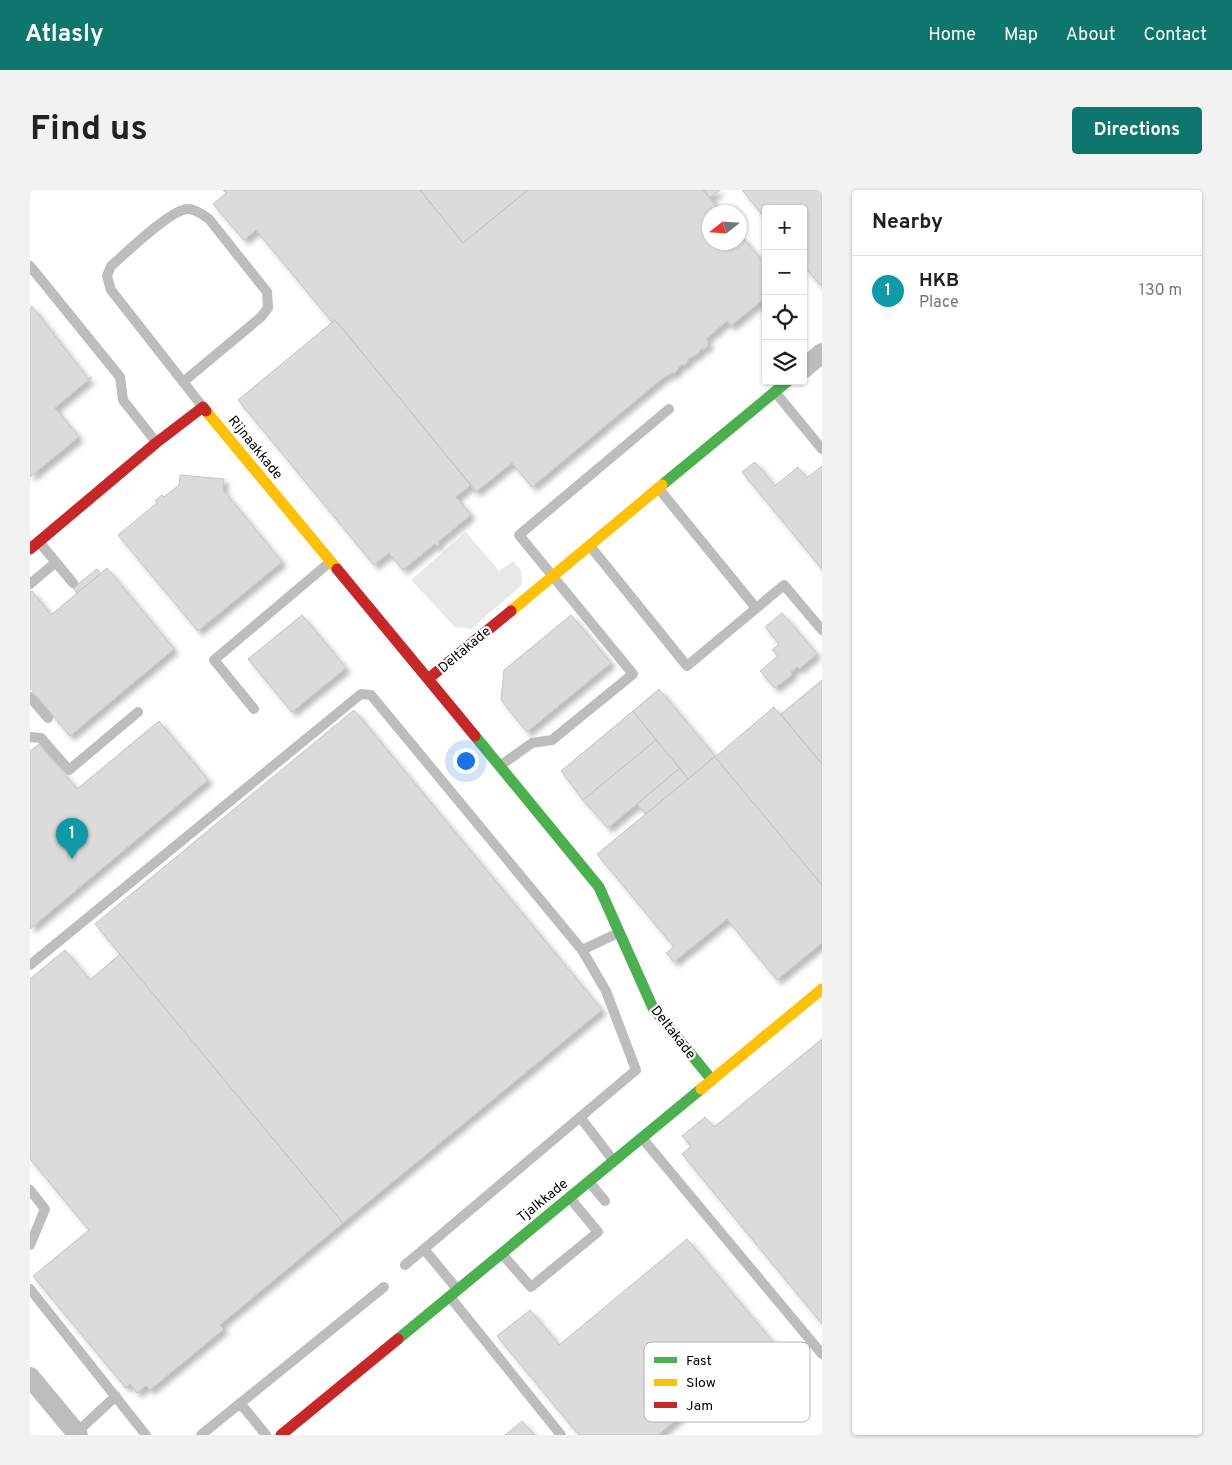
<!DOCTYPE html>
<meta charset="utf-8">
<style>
body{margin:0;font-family:Overpass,sans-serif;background:#f2f2f2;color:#222}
.controls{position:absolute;right:15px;top:15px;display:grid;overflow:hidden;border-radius:5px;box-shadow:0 1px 4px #0004}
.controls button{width:45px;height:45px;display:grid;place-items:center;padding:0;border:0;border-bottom:1px solid #e0e0e0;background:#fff;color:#222;font:25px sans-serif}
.compass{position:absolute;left:672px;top:15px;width:45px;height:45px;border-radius:50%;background:#fff;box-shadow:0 1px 4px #0004;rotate:253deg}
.you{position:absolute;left:435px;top:570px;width:18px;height:18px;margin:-12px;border:4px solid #fff;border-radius:50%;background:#1a73e8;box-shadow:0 0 0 8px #1a73e833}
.badge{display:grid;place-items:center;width:32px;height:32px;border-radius:50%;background:#0f766e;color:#fff;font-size:16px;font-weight:700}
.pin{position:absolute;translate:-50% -41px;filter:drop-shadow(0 1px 2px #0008)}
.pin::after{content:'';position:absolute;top:26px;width:18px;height:15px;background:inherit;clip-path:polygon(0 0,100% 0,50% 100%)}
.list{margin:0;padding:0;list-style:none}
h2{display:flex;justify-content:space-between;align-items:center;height:65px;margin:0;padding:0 20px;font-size:21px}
h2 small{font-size:16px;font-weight:400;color:#767676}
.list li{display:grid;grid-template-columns:32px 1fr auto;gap:15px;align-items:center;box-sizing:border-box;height:70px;padding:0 20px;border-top:1px solid #e0e0e0}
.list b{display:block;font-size:19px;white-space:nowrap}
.list p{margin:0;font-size:16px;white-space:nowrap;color:#767676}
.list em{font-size:16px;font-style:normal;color:#767676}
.icon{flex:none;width:28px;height:28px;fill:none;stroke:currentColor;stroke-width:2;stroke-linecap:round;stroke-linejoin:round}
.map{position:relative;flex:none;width:792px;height:1245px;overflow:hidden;border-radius:5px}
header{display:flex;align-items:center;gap:30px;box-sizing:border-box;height:70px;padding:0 25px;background:#0f766e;color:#fff}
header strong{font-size:24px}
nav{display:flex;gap:28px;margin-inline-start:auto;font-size:18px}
.intro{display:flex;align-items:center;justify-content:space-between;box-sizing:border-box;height:120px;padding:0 30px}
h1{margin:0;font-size:35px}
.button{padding:12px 22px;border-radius:5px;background:#0f766e;color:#fff;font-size:18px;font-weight:700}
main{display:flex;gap:30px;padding:0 30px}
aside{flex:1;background:#fff;border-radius:5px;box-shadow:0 1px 4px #0004}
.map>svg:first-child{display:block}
</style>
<header>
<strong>Atlasly</strong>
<nav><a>Home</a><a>Map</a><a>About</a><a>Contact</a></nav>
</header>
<div class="intro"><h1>Find us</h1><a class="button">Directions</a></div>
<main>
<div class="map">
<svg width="792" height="1245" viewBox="0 0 792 1245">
<defs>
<filter id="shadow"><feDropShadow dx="4.5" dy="4.5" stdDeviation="2.5" flood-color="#0004"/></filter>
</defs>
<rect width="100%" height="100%" fill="#fff"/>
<path fill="#e8e8e8" d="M436,342l33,39 14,-10 8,9 1,15 -51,44 -16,-2 -44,-47z"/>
<path fill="#dbdbdb" stroke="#c3c3c3" filter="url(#shadow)" d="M193,0h197l43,53 65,-53h175l18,22h-11v30h30v-8l26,32v31l-35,29 -4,-5 -21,18 2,3v4l-4,3h-3l-3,5 -10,5v3l-4,3h-3l-7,9 -3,-1 -8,5 -131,109 -20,-24 -36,29 -127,-156 -14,-16 -3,2 -76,-92 -12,10 -31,-36 13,-11z
M390,0h108l-65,53z
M673,0h17l-10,8z
M712,0h80v93l-2,2 -17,-20v-56h-37v10z
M2,116l56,73 4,-2 -37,31 24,29 -49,40v-169z
M305,130l136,165 -15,12 15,18 -33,27 1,2 -2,3 -2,-3 -32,26 -14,-17 -15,12 -136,-165z
M725,272l20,24 23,-19 9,11 15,-12v103l-80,-97z
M150,285l44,4 -1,11 59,72 -84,69 -80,-96 39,-32 -2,-2 7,-6 2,2 15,-12z
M77,378l67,81 -104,87 -40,-48v-96l2,-1 19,24z
M67,379l4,5 -24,19 -4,-5z
M752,423l35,41 -18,15 -2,-2 -6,5 2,2 -18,14 -15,-17 18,-15 -6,-6 7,-6 -14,-17z
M272,425l44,53 -54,44 -44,-53z
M541,425l40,48 -84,69 -26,-32 3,-30z
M792,490v84l-41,-50z
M629,499l56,67 -27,23 -55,-68z
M744,517l48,57v121l-107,-128z
M324,520l248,300 -259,213 -248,-299z
M603,521l23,29 -73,60 -22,-29z
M129,531l49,59 -178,149v-178l9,-7 38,45z
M626,550l24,28 -72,60 -25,-28z
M685,567l107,128v58l-45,37 -50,-61 -53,43 -8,-9 8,-6 -77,-93z
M650,578l8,11 -42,35 -9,-10z
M35,760l25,30 30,-26 223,269 -123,102 4,4 -74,61 -4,-4 -9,7 -7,-9 -4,4 -93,-112 56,-46 -59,-71v-180z
M792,849v285l-140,-170 9,-8 -9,-10 23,-19 9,10z
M657,1049l85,102 -114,94h-79l-82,-99 33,-26 29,35z
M492,1231l12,14h-29l16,-13z"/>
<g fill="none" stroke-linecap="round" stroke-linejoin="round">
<path stroke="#bdbdbd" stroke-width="10" d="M0,76l90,111 3,23 33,42
M153,192l78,-65 7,-9 -1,-16 -58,-73c-6,-4 -13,-10 -21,-10 -16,-1 -63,45 -77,57l-4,10 4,14 91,116
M745,202l47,57
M629,299l97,119
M10,353l33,40
M560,356l97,120 97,-81 38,45
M0,394l26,-22
M0,507l18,21
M224,519l-40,-49 116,-98
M0,547l11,1 28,32 69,-58
M471,575l31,-22 20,-3 81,-66 -114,-139 150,-126
M0,775l331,-271 10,1 211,255 36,-17
M550,927l33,43
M612,948l180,216
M560,993l15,18
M0,1000l15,19 -15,36
M394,1059l33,40
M472,1064l29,33 67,-55 -29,-35
M375,1075l231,-195 -30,-79 -24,-41
M0,1099l116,146
M420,1107l111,138
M210,1213l26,32
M46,1243l40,-37
M171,1245l183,-148"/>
<path stroke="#bdbdbd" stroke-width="20" d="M773,179l19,-16
M0,1187l48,58"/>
<path stroke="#4caf50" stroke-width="11" d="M632,295l126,-104
M445,546l124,151 54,121 59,72
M368,1149l303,-250"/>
<path stroke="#ffc107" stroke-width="11" d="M176,221l131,158
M481,421l151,-126
M671,899l121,-100"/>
<path stroke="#c62828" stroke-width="11" d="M0,359l126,-106 47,-36 3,4
M307,379l91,110
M445,546l-47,-57 83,-68
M251,1245l117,-96"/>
</g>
<g text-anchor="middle" stroke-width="4.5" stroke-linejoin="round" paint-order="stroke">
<g font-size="14" fill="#000" stroke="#fff">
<text transform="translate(226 257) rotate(51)" y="5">Rijnaakkade</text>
<text transform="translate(434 459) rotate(-40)" y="5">Deltakade</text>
<text transform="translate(644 842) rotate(52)" y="5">Deltakade</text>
<text transform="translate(512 1010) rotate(-39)" y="5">Tjalkkade</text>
</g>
</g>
<rect x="614" y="1152" width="166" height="80" rx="8" fill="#fff" stroke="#b2b2b2" stroke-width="1"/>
<rect x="624" y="1167" width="23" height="6" fill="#4caf50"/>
<rect x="624" y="1189" width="23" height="7" fill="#ffc107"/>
<rect x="624" y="1212" width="23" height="6" fill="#c62828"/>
<g font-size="14" fill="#000">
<text x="656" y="1175">Fast</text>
<text x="656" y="1197">Slow</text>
<text x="656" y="1220">Jam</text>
</g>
</svg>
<div class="controls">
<button>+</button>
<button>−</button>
<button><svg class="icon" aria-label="locate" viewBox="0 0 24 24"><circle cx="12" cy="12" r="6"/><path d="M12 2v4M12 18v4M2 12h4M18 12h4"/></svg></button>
<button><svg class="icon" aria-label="layers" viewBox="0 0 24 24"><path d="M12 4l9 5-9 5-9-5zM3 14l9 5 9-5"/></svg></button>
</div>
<svg class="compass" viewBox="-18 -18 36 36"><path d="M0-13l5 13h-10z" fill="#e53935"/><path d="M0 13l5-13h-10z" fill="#767676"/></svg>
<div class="you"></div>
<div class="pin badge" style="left:42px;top:669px;background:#0f9aa8">1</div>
</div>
<aside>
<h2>Nearby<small></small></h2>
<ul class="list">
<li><span class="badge" style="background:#0f9aa8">1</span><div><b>HKB</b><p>Place</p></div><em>130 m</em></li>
</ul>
</aside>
</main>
